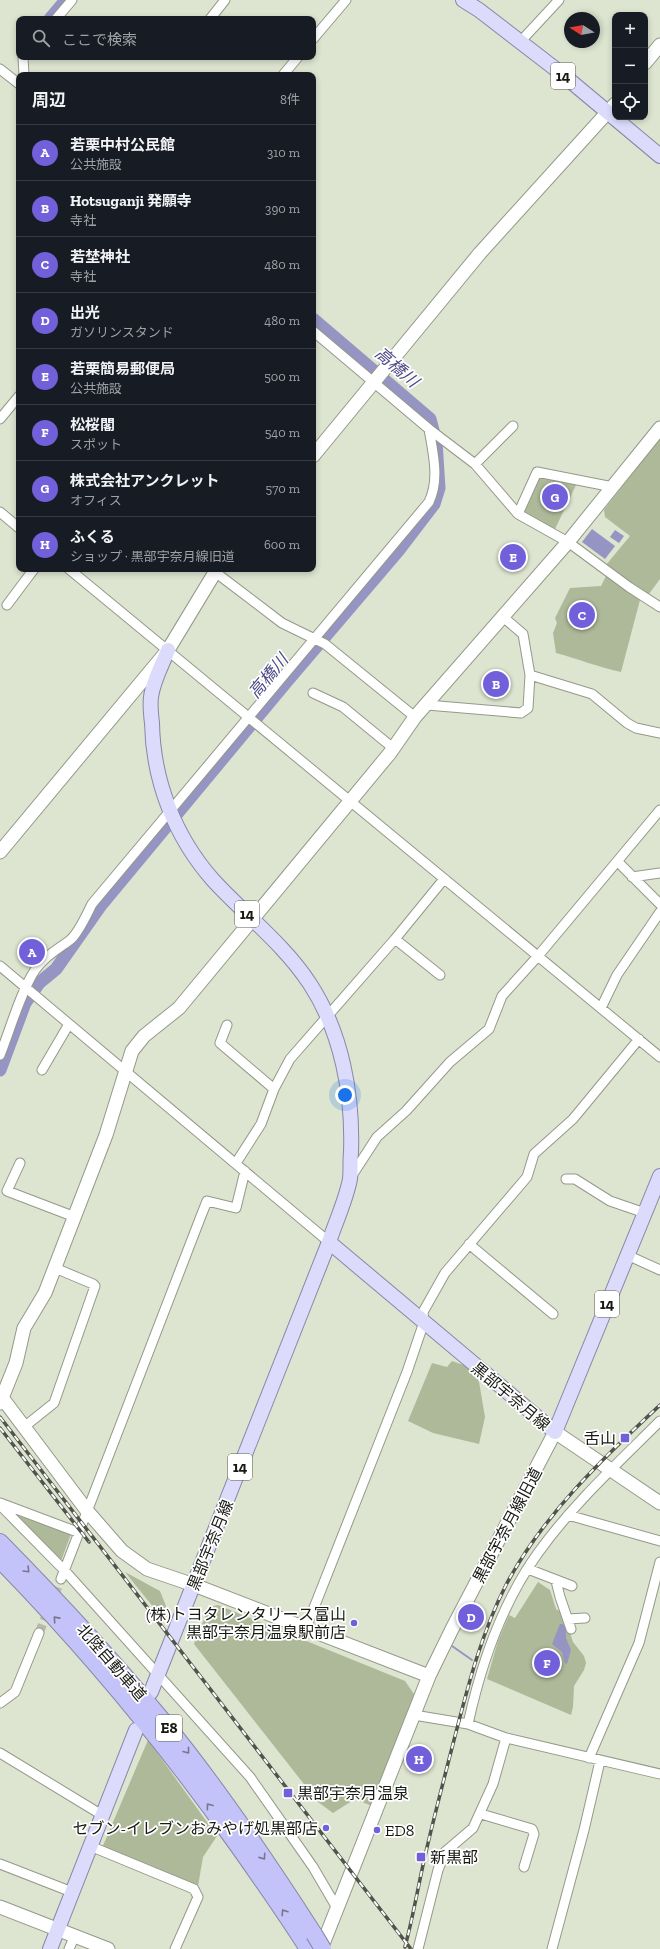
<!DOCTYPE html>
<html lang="ja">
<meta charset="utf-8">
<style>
body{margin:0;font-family:"Zilla Slab","Noto Sans JP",serif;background:#242831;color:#f1f3f6}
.controls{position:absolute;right:12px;top:12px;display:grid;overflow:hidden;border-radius:8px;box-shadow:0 2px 6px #0003}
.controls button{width:36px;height:36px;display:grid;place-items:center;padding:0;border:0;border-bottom:1px solid #363941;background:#171b24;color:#f1f3f6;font:20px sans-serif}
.compass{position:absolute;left:564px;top:12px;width:36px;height:36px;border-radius:50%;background:#171b24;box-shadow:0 2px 6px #0003;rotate:281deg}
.you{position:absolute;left:345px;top:1095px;width:14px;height:14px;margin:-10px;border:3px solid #fff;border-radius:50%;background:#1a73e8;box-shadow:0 0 0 6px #1a73e833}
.badge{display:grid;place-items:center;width:26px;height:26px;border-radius:50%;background:#7160da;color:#fff;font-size:13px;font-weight:700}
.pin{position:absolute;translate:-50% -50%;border:2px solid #fff;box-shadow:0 1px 4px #0006}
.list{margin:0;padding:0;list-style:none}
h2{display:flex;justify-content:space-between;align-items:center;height:52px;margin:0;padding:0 16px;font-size:17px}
h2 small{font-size:13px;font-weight:400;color:#9ea1a6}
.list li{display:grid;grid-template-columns:26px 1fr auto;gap:12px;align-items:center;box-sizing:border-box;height:56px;padding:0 16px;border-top:1px solid #363941}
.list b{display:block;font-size:15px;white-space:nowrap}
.list p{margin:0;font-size:13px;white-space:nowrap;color:#9ea1a6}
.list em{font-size:13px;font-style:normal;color:#9ea1a6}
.icon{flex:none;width:22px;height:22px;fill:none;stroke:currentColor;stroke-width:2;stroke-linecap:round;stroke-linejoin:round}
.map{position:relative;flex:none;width:660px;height:1949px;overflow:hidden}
.search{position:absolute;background:#171b24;box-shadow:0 2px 6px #0003;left:16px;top:16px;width:300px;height:44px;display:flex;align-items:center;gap:10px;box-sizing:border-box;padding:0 14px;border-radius:8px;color:#9ea1a6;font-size:15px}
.panel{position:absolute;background:#171b24;box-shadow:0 2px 6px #0003;left:16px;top:72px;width:300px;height:500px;border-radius:8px}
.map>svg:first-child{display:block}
</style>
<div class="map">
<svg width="660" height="1949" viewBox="0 0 660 1949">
<rect width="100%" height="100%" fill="#dde4d0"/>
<path fill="#aeb99a" d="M660,438v141l-11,15 -43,-29 24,-29 -25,-19 -1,-7z
M539,475l38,8 -22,46 -32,-18z
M606,576l34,24 -19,72c-23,-5 -43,-13 -65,-19l-3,-20 4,-10 -2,-5 15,-30 31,-2z
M452,1361l25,9 8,47 -6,27 -46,-11 -25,-12 24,-58 15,4z
M12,1513l59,21 -10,27z
M125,1572l35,19 6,15 -4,12z
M538,1582l12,8 6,19 6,4 5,11 6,18 11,14 2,7 -2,7 -10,16 -1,21 -2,8 -84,-36 11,-38 11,-26 6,3z
M218,1605l187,76 11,16 -44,109 -17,-7 -22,14 -15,-11 -124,-158 15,-37z
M148,1740l69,96 -14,21 -5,29 -96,-38z"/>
<path fill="#9694c3" d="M592,529l23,17 -10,13 -23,-17z
M615,530l9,6 -5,7 -9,-6z
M560,1624h3l3,5v9l5,12 -4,14 -2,-1 -3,-11 -10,-8z"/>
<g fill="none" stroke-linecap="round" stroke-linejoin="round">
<path stroke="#9694c3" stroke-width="2" d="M452,1646l20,14"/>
<path stroke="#9694c3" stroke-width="13" d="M50,19l16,-19
M0,1070l25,-67 14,-20 17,-14 45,-64 186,-224 111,-130 36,-47 5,-16 -3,-46 -6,-23 -117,-100"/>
<path stroke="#b5bbaa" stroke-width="9" stroke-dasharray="9 4.5" stroke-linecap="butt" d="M39,1633l22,-54"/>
<g stroke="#939a88" stroke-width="11">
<path id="street" d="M56,19l16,-19
M210,19l15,-19
M313,39l33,-39
M520,42l39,-42
M23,57l1,18
M0,69l19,15
M283,75l15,-18
M313,331l116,98 46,35 43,50 50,28 61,45 31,20
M0,419l19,-23
M475,464l38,-38
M0,512l19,16
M518,514l19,-42 76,15
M69,569l591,488
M215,572l67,51 43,21 90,73
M7,605l27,-36
M503,617l20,17 7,41 62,19 35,29 9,5 24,5
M313,693l30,14 50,41
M427,705l94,8 7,-5 2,-33
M618,862l42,42
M632,877l28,-4
M0,966l329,276
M440,975l-45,-36 49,-60
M601,1008l16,-33 43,-63
M227,1025l-7,18 54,46
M0,1055c10,-25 21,-64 35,-85 10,-14 22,-20 35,-30 8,-6 17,-26 22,-36l337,-402c11,-23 4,-49 0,-73
M42,1070l27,-46
M20,1163l-13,28 68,26
M236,1163l25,-39 13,-35 16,-30 105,-120
M351,1177l26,-40 29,-26 44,-49 39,-33 13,-33 36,-40 122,-146
M566,1179h9l35,22 35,12
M469,1244l84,70
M627,1255l33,15
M24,1427l30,-24 41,-117 -2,-2 -38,-16
M0,1503l80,30
M0,1505l65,66 185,206 63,90 24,41
M568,1515l92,26
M528,1569l44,17
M61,1579l140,-363 6,-15 29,7 9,-37
M556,1581l4,16 11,32
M568,1619l17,-1
M306,1628l101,-256 17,-50 -1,-10 22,-39 82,-96 7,-23 39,-35 66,-80
M0,1703l15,-11 24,-59
M414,1715l54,9 38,14 154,36
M468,1724c13,-60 34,-121 70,-171 35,-49 80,-90 122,-132
M0,1753l102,62
M589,1758l50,-115 21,-81
M481,1814l51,15 2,5 -10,33
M90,1846l104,43 4,8 -23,52
M0,1864l72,28
M69,1949l6,-14
M418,1949l20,-79 7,-18 28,-24 20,-44 13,-46
M552,1949l32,-119 16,-69"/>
</g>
<g stroke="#939a88" stroke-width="15">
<path id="secondary" d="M645,63l15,-18
M313,456l167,-203 135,-149
M0,852l168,-202 49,-81
M0,1395l88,117 34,39 25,18 47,16 235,91
M0,1403l16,-40 8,-35 21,-35 61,-158 26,-84 12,-15 35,-28 211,-255 25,-36 153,-175 92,-114
M0,1907l108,42
M321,1949l108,-273 23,-47 103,-197 105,71"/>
</g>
<g stroke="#8788a8" stroke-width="16">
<path id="primary" d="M463,0l16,10 83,64 98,82
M329,1242l226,190 105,-256
M151,1692l178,-450c7,-21 17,-42 21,-63 1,-9 0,-18 1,-27 2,-57 -9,-119 -41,-168 -26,-40 -65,-69 -97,-104 -38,-43 -60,-99 -61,-157 -1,-8 -2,-18 -1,-26 2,-16 11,-32 17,-47
M50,1949l86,-219"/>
</g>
<g stroke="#8788a8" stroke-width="18">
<path id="highway" d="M0,1542c57,58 112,117 163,179 55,67 104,140 151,213
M0,1560c87,89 166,184 238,286 24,34 48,68 70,103"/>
</g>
<use href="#street" stroke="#fff" stroke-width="9"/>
<use href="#secondary" stroke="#fff" stroke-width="13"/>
<use href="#primary" stroke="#dcdbfb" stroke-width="14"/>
<use href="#highway" stroke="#c4c3f9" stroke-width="16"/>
<g stroke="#51544a" stroke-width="3.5">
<path id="rail" d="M0,1417l411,532
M0,1428l89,114
M405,1947c8,-30 13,-60 20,-91 9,-39 19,-77 29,-116 14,-54 27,-106 52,-155 37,-70 97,-127 154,-180"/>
</g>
<use href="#rail" stroke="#fff" stroke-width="2" stroke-dasharray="6" stroke-linecap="butt"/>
<g stroke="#8788a8" stroke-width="18" stroke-linecap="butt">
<path id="highway-bridge" d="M314,1934l9,15"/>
</g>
<use href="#highway-bridge" stroke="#c4c3f9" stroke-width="16"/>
</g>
<defs><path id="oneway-chevron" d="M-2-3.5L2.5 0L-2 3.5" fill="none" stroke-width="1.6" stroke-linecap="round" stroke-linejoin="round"/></defs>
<g stroke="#767691">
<use href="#oneway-chevron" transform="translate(27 1570) rotate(45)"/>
<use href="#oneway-chevron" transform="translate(56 1619) rotate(-132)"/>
<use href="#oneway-chevron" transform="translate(187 1751) rotate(52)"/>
<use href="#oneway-chevron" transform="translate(209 1806) rotate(-126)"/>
<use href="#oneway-chevron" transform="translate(263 1857) rotate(55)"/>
<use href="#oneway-chevron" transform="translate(284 1912) rotate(-123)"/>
</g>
<g fill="#7160da" stroke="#fff" stroke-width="1.5">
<rect x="620" y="1433" width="10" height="10" rx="2"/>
<circle cx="354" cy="1623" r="4"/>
<rect x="283" y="1788" width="10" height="10" rx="2"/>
<circle cx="326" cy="1828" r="4"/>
<circle cx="377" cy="1830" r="4"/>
<rect x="416" y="1852" width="10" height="10" rx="2"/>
</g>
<g text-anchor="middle" stroke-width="3.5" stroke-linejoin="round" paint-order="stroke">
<g fill="#fff" stroke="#5d5e59" stroke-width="1">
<rect x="551" y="63" width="24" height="26" rx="3"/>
<rect x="235" y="901" width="24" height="26" rx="3"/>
<rect x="595" y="1291" width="24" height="26" rx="3"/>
<rect x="228" y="1454" width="24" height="26" rx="3"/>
<rect x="156" y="1715" width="26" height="26" rx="3"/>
</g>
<g font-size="15" font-weight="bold" fill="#171912">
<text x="563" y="81">14</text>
<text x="247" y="919">14</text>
<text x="607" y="1309">14</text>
<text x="240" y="1472">14</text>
<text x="169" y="1733">E8</text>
</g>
<g font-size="16" fill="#171912" stroke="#fff">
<text transform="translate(511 1396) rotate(40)" y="6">黒部宇奈月線</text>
<text transform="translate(507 1525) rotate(-62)" y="6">黒部宇奈月線旧道</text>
<text transform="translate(210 1545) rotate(-68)" y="6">黒部宇奈月線</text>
<text transform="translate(112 1662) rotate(49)" y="6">北陸自動車道</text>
</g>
<g font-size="16" fill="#171912" stroke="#fff" text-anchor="end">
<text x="616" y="1444">舌山</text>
<text x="346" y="1620">(株)トヨタレンタリース富山<tspan x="346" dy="18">黒部宇奈月温泉駅前店</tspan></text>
<text x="297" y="1799" text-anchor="start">黒部宇奈月温泉</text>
<text x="318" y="1834">セブン-イレブンおみやげ処黒部店</text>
<text x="385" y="1836" text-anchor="start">ED8</text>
<text x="430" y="1863" text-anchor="start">新黒部</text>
</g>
<g font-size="17" font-style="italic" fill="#4e4986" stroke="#fff">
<text transform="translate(397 367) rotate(41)" y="6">高橋川</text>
<text transform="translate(268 676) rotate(-50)" y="6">高橋川</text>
</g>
</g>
</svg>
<div class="controls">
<button>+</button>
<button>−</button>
<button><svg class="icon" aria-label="locate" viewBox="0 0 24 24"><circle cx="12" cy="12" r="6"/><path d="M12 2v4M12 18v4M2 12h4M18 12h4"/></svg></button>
</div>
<svg class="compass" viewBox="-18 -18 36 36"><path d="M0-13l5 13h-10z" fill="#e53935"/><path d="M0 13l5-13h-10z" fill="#9ea1a6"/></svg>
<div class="you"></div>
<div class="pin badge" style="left:32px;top:952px">A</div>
<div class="pin badge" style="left:496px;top:684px">B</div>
<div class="pin badge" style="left:582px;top:615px">C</div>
<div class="pin badge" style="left:471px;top:1617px">D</div>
<div class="pin badge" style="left:513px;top:557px">E</div>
<div class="pin badge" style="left:547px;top:1663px">F</div>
<div class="pin badge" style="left:555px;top:497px">G</div>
<div class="pin badge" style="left:419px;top:1759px">H</div>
<div class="search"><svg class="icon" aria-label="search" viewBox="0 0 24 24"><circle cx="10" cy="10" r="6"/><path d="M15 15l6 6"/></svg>ここで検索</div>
<section class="panel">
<h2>周辺<small>8件</small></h2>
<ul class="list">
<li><span class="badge">A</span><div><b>若栗中村公民館</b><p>公共施設</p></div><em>310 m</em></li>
<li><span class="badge">B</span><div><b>Hotsuganji 発願寺</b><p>寺社</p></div><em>390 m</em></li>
<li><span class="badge">C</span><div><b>若埜神社</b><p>寺社</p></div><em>480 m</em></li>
<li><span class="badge">D</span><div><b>出光</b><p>ガソリンスタンド</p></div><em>480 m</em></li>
<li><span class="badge">E</span><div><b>若栗簡易郵便局</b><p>公共施設</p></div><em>500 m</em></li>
<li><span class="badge">F</span><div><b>松桜閣</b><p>スポット</p></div><em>540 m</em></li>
<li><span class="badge">G</span><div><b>株式会社アンクレット</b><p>オフィス</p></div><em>570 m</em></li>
<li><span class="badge">H</span><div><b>ふくる</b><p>ショップ · 黒部宇奈月線旧道</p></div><em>600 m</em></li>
</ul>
</section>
</div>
